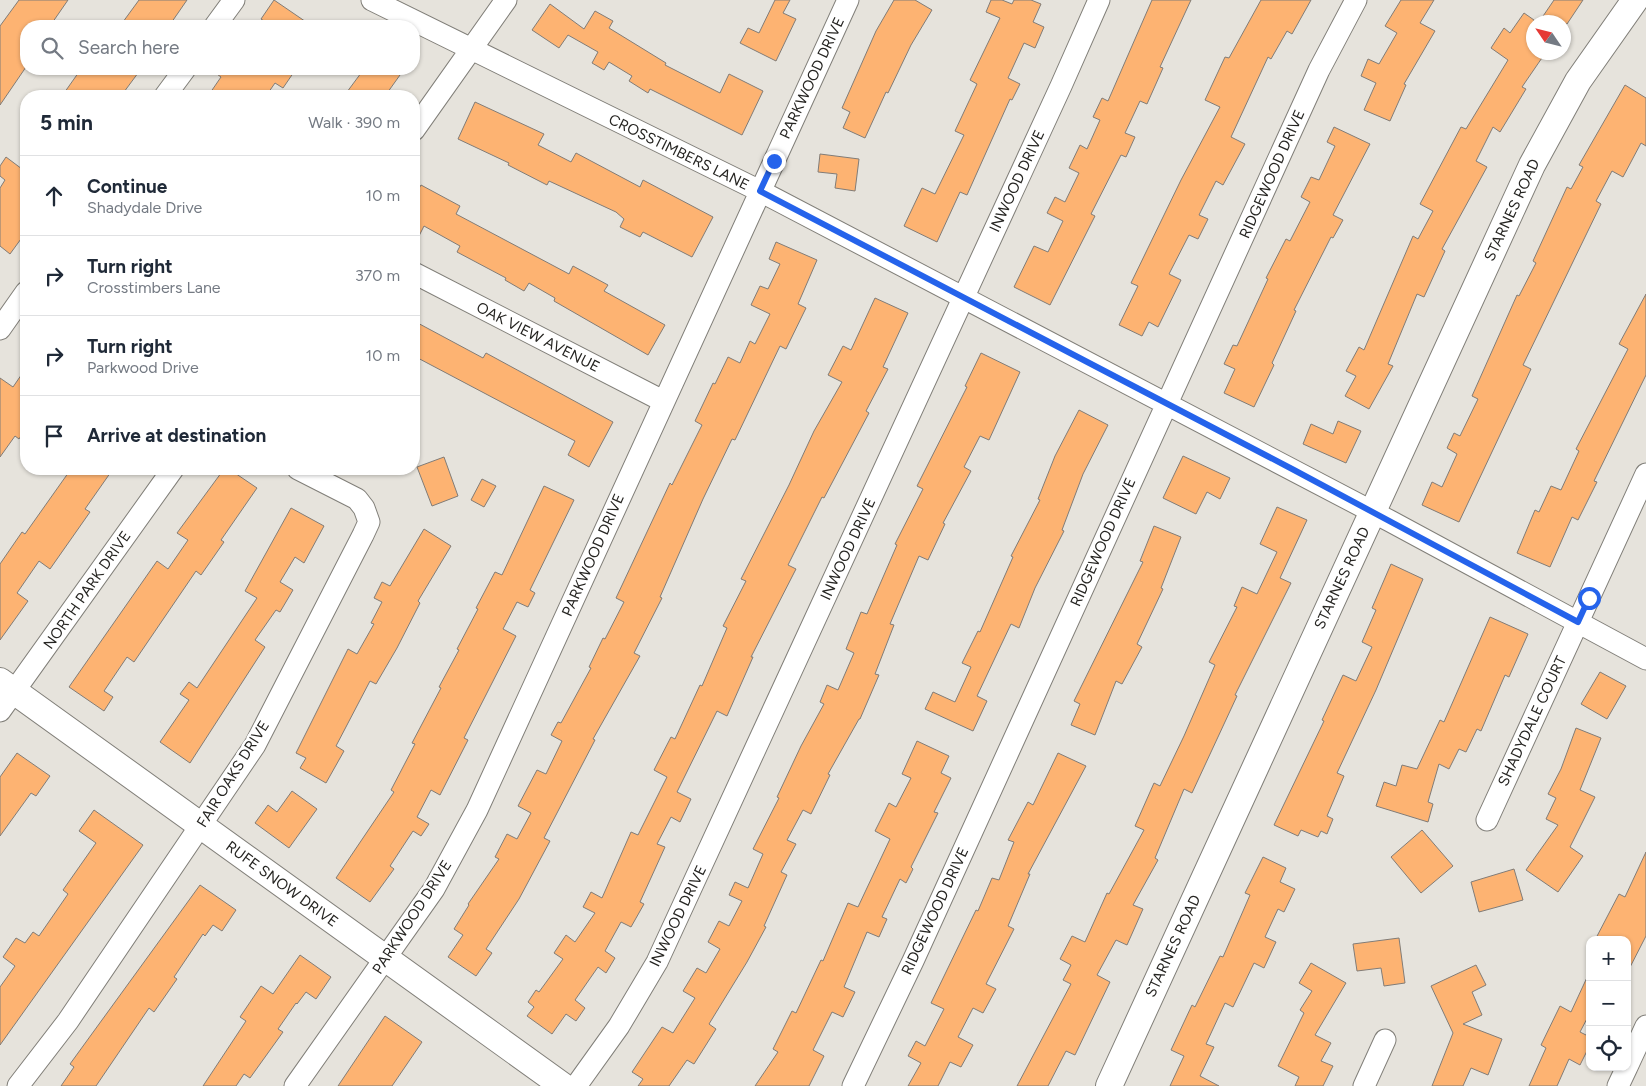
<!DOCTYPE html>
<meta charset="utf-8">
<style>
body{margin:0;font-family:Figtree,sans-serif;background:#f6f6f7;color:#1f2937}
.controls{position:absolute;right:15px;bottom:15px;display:grid;overflow:hidden;border-radius:10px;box-shadow:0 1px 4px #0004}
.controls button{width:45px;height:45px;display:grid;place-items:center;padding:0;border:0;border-bottom:1px solid #e0e1e3;background:#fff;color:#1f2937;font:25px sans-serif}
.compass{position:absolute;left:1526px;top:15px;width:45px;height:45px;border-radius:50%;background:#fff;box-shadow:0 1px 4px #0004;rotate:305deg}
.stop{position:absolute;width:15px;height:15px;margin:-11px;border:4px solid #2563eb;border-radius:50%;background:#fff}
.stop.end{background:#2563eb;border-color:#fff;box-shadow:0 1px 5px #0008}
.list{margin:0;padding:0;list-style:none}
h2{display:flex;justify-content:space-between;align-items:center;height:65px;margin:0;padding:0 20px;font-size:21px}
h2 small{font-size:16px;font-weight:400;color:#747a83}
.list li{display:grid;grid-template-columns:32px 1fr auto;gap:15px;align-items:center;box-sizing:border-box;height:80px;padding:0 20px;border-top:1px solid #e0e1e3}
.list b{display:block;font-size:19px;white-space:nowrap}
.list p{margin:0;font-size:16px;white-space:nowrap;color:#747a83}
.list em{font-size:16px;font-style:normal;color:#747a83}
.icon{flex:none;width:28px;height:28px;fill:none;stroke:currentColor;stroke-width:2;stroke-linecap:round;stroke-linejoin:round}
.map{position:relative;flex:none;width:1646px;height:1086px;overflow:hidden}
.search{position:absolute;background:#fff;box-shadow:0 1px 4px #0004;left:20px;top:20px;width:400px;height:55px;display:flex;align-items:center;gap:12px;box-sizing:border-box;padding:0 18px;border-radius:20px;color:#747a83;font-size:19px}
.panel{position:absolute;background:#fff;box-shadow:0 1px 4px #0004;left:20px;top:90px;width:400px;height:385px;border-radius:20px}
.map>svg:first-child{display:block}
</style>
<div class="map">
<svg width="1646" height="1086" viewBox="0 0 1646 1086">
<rect width="100%" height="100%" fill="#e6e3dc"/>
<path fill="#fdb372" stroke="#817c77" d="M19,0h49l-18,26h-24v41l-26,38v-79z
M139,0h48l-18,26h-49z
M274,0l38,26h-40l-11,-7z
M775,0h15l-7,13 13,6 -20,42 -36,-18 8,-15 11,5z
M894,0h21l17,10 -21,35 -23,48 -2,-1 -21,46 -22,-10 7,-16 -8,-4 34,-77z
M991,0h11l10,4 2,-4h17l10,4 -8,18 11,5 -9,21 -11,-5 -16,35 12,6 -8,16 -2,-1 -43,96 -7,-3 -23,50 -33,-16 18,-38 13,6 29,-59 -9,-4 22,-47 -7,-4 30,-62 -14,-6z
M1152,0h39l-31,67 3,1 -16,36 -7,-3 -15,32 10,4 -9,20 -5,-2 -30,59 4,2 -45,89 -36,-18 20,-41 14,6 15,-31 -16,-8 8,-16 10,5 14,-29 -10,-5 11,-23 7,4 13,-29 -7,-3 9,-19 6,3z
M1261,0h50l-19,34 -5,-3 -16,28 -3,-2 -37,80 14,7 -22,41 -7,-4 -17,34 9,4 -10,20 -9,-4 -20,39 12,6 -23,47 -9,-5 -7,14 -23,-11 19,-39 -7,-3 50,-103 39,-73 -15,-7 20,-43 4,1z
M1401,0h33l-14,23 15,8 -31,53 2,1 -16,36 -26,-11 12,-27 -15,-7 7,-17 11,5 18,-31 -12,-7z
M1554,0h29l-16,24 -28,-2z
M550,4l34,25 11,-18 18,10 -4,7 57,35 -1,2 55,28 9,-19 34,17 -21,44 -92,-46 -2,4 -19,-12 3,-5 -23,-14 -5,8 -12,-7 6,-11 -30,-17 -9,13 -27,-18z
M1524,13l10,7v32h12l-24,35 4,2 -26,43 -7,-5 -17,34 11,6 -45,82 3,2 -21,46 -7,-3 -29,70 5,2 -24,43 -24,-13 11,-20 -10,-5 13,-24 5,3 49,-114 5,3 15,-28 -13,-7 41,-77 5,2 42,-69 -17,-12 13,-20 6,5z
M81,69h60l-20,27h-59z
M210,69h86l-13,19 -8,-5 -9,13h-58l13,-19z
M364,69h27l9,6 -15,21h-41z
M1625,85l21,13v48l-5,-3 -18,34 -11,-6 -16,30 5,3 -78,161 8,4 -72,153 -37,-17 10,-23 10,5 15,-33 -10,-6 7,-15 6,3 18,-37 -6,-3 45,-101 2,1 17,-33 -3,-2 34,-74 4,2 12,-22 -4,-2z
M475,102l69,32 -6,11 33,17 5,-9 64,34 3,-7 70,37 -21,40 -49,-25 -3,5 -20,-10 4,-8 -8,-7 -67,-31 -2,4 -39,-20 1,-2 -51,-24z
M1334,127l36,17 -37,71 10,5 -10,18 -2,-1 -37,73 2,1 -24,52 2,2 -20,42 -30,-14 11,-24 -11,-5 9,-19 4,1 31,-67 -2,-1 20,-39 4,2 20,-39 -9,-5 10,-20 8,3 16,-34 -8,-4z
M820,154l39,5 -4,32 -20,-3 2,-14 -19,-2z
M6,157l20,15v60l-16,22 -10,-8v-58l5,-8 -5,-4v-10z
M421,185l39,21 -4,8 113,60 4,-8 35,19 -4,6 61,34 -17,30 -94,-54 1,-3 -26,-15 -5,8 -19,-11 1,-2 -49,-26 3,-6 -36,-20 -10,20v-49z
M776,242l41,18 -19,44 8,4 -20,41 -6,-3 -45,94 -3,-1 -29,60 -43,98 2,1 -28,55 6,3 -47,83 2,1 -51,98 6,3 -31,58 -33,50 6,4 -16,23 -28,-19 15,-22 -9,-6 15,-24 -1,-1 31,-45 -4,-2 12,-23 10,5 14,-26 -13,-7 19,-36 9,4 16,-33 -11,-6 7,-13 3,1 30,-55 -2,-1 14,-29 2,1 19,-37 -8,-4 54,-115 2,2 30,-60 -7,-4 18,-38 2,1 13,-27 12,6 10,-22 5,3 15,-30 -19,-9 9,-19 8,3 12,-25 -11,-5z
M1646,294v81l-52,106 3,1 -19,38 -6,-3 -22,50 -33,-14 18,-43 4,2 12,-26 10,4 18,-39 -3,-2 52,-100 -9,-5z
M875,298l33,15 -25,54 5,2 -22,42 3,2 -45,85 -2,-1 -34,68 8,4 -45,88h2l-26,59 -10,-5 -40,81 14,7 -11,23 -9,-5 -14,27 8,3 -25,55 4,2 -13,23 -10,-5 -16,29 10,7 -9,15 -8,-6 -23,33 10,8 -9,13 -10,-7 -14,20 -25,-18 7,-9 -6,-5 8,-12 3,2 24,-33 -9,-6 12,-18 9,7 20,-29 -12,-6 8,-15 11,6 29,-66 7,3 29,-58 -13,-7 17,-33 4,2 25,-54 2,1 25,-58 -4,-2 23,-45 -5,-2 48,-94 25,-54 28,-49 -14,-7 15,-29 8,4z
M414,321l69,37 3,-5 127,69 -24,45 -21,-12 7,-14 -161,-85z
M981,353l39,19 -31,68 -9,-4 -16,31 7,4 -28,52 2,1 -17,36 -9,-4 -29,68 4,1 -19,49 4,1 -19,44h-1l-31,55 2,1 -19,39 -8,-4 -16,30 9,4 -15,28 6,3 -23,51 2,1 -19,35 -38,62 7,5 -22,35 -7,-4 -18,26h-31l5,-7 -11,-7 30,-45 11,6 22,-35 -12,-7 14,-23 9,5 14,-24 -12,-7 11,-21 10,5 13,-25 -13,-6 6,-13 13,6 15,-34 -10,-5 26,-51 -2,-1 24,-51 23,-42 -4,-2 7,-17 11,5 16,-37 -8,-4 15,-37 6,2 30,-69 -2,-1 28,-55 -6,-3 50,-99 -2,-1z
M26,368v60l-7,11 -4,-3 -15,21v-79l13,9z
M1079,410l29,15 -25,49 -21,56 2,1 -29,57 -16,40 -8,-4 -34,72 10,5 -14,30 -48,-22 8,-17 22,10 16,-35 -9,-4 16,-32 2,1 33,-75 -2,-1 29,-56 -2,-1 17,-43z
M1338,421l23,10 -15,32 -43,-19 8,-20 22,10z
M1183,456l47,22 -10,21 -13,-7 -11,22 -33,-16z
M444,457l14,39 -26,10 -15,-39z
M71,469h42l-28,40 5,3 -40,57 -11,-8 -22,32 11,8 -28,39v-76l22,-32 3,2z
M224,469h5l28,19 -36,52 3,2 -23,33 -5,-4 -62,91 -7,-5 -23,34 9,6 -9,14 -35,-24 88,-126 11,8 20,-29 -11,-7z
M482,479l14,7 -12,21 -13,-7z
M544,486l30,14 -44,90 5,3 -7,14 -11,-5 -14,27 13,7 -52,102 4,2 -28,55 -9,-5 -14,27 12,7 -8,12 -8,-5 -23,35 4,3 -24,33 -34,-24 58,-86 -3,-2 24,-46 -3,-1 29,-55 -2,-1 20,-37 -2,-1 21,-40 -2,-1 19,-36 7,3z
M1277,507l30,13 -27,58 11,5 -56,112 2,1 -45,97 -8,-4 -29,69 3,2 -25,45 10,4 -16,36 -11,-5 -19,35 13,7 -35,73 -9,-4 -18,35h-31l54,-102 -8,-4 8,-15 -11,-6 12,-23 13,6 22,-49 2,1 35,-64 -9,-4 19,-43 6,3 24,-50 31,-71 -6,-3 28,-55 -3,-1 8,-19 15,7 20,-42 -17,-8z
M291,508l33,18 -20,37 -9,-6 -15,25 13,8 -13,22 -4,-2 -21,30 10,7 -75,116 -30,-21 29,-42 -9,-6 9,-12 8,6 60,-90 -12,-7z
M1154,526l27,11 -20,51 2,1 -26,55 5,3 -20,37 -6,-3 -21,54 -24,-10 9,-21 -6,-3 69,-139 -3,-1z
M424,529l27,17 -33,55 2,2 -23,45 -21,36 -6,-3 -34,65 8,5 -18,32 -26,-15 6,-10 -10,-5 52,-104 9,5 17,-30 -3,-1 11,-21 -8,-4 8,-16 8,4z
M1391,564l32,15 -47,111 -39,83 7,3 -17,40 6,3 -6,15 -6,-3 -3,6 -17,-7 -3,6 -24,-11 50,-104 -2,-1 21,-45 13,6 16,-34 -10,-5 14,-32 -4,-2z
M1490,617l38,17 -19,43 -4,-2 -24,56 -4,-2 -11,23 -7,-3 -10,20 -10,-5 -11,38 5,2 -5,18 -52,-16 8,-24 12,4 6,-21 15,4 23,-49 4,2z
M1600,672l26,14 -19,33 -26,-15z
M1576,728l25,10 -21,52 15,7 -25,50 13,9 -25,36 -32,-22 32,-45 -12,-6 10,-21 -8,-4 13,-25z
M917,741l32,15 -8,17 10,5 -17,34 4,1 -27,54 2,2 -7,14 -6,-4 -18,38 5,2 -8,18 -12,-5 -23,55 11,5 -12,25 -11,-5 -19,38 11,6 -15,30h-54l23,-34 -5,-3 19,-38 4,2 25,-53 2,1 25,-58 10,4 32,-68 -15,-8 14,-28 7,4 15,-29 -9,-4z
M17,753l33,23 -14,20 -5,-3 -31,43v-59z
M1058,753l28,13 -58,108h2l-22,52 6,3 -28,55 10,5 -13,24 -10,-5 -15,29 15,8 -12,22 -11,-5 -12,24h-30l13,-23 -13,-7 8,-15 9,5 19,-37 -13,-6 45,-93 2,1 14,-33 7,2 15,-38 -6,-2 20,-38 5,3z
M292,791l25,18 -28,39 -34,-25 13,-18 9,7z
M94,810l49,35 -143,200v-58l15,-21 -12,-9 13,-19 9,5 8,-11 6,4 29,-42 -5,-4 33,-47 -17,-12z
M1422,830l31,36 -32,27 -30,-36z
M1646,852v84l-19,37v-33h-32l24,-46 6,3z
M1263,857l23,11 -6,14 15,7 -11,23 -6,-3 -13,28 11,5 -12,26 -10,-5 -21,44 -8,-4 -19,41 8,3 -14,29 19,10h-49l14,-30 -13,-6 21,-45 3,2 25,-51 3,1 27,-62 -5,-2z
M1514,869l9,31 -44,12 -8,-30z
M200,885l36,25 -14,21 -9,-6 -8,11 -2,-2 -29,43 3,2 -23,33 -5,-4 -53,78h-35l13,-19 -4,-3z
M1399,938l6,45 -21,3 -3,-18 -24,3 -4,-27z
M300,955l31,22 -15,22 -10,-7 -9,12 -1,-1 -18,26 5,3 -33,46 -6,-4 -8,12h-33l43,-65 -6,-4 21,-31 12,8z
M1311,963l35,20 -31,52 16,8 -10,18 12,5 -10,20h-28l4,-9 -21,-11 26,-53 -4,-3 12,-19 -13,-8z
M1476,965l10,20 -14,7 10,23 -19,9 39,15 -14,36 -17,-7 -8,18h-31l21,-53 -22,-47z
M1590,971v42l-10,19 10,5v8l-10,20 -11,-6 -12,27h-28l17,-38 -5,-3 19,-39 11,6z
M385,1016l37,26 -30,44h-54z"/>
<g fill="none" stroke-linecap="round" stroke-linejoin="round">
<g stroke="#817f79" stroke-width="23">
<path id="minor" d="M372,0l388,191 630,330 256,138
M215,26l19,-26
M165,96l20,-27
M414,130l92,-130
M414,273l249,128
M0,329l26,-37
M0,711l173,-242
M1487,820l159,-346
M1627,1067l19,-41
M18,1086l50,-65 187,-276 108,-210 6,-13 -5,-14 -7,-9 -59,-30
M295,1086l139,-197 43,-79 371,-810
M576,1086l43,-60 38,-64 404,-876 38,-86
M853,1086l60,-125 406,-891 37,-70
M1364,1086l21,-46
M1618,1086l9,-19"/>
</g>
<g stroke="#817f79" stroke-width="28">
<path id="major" d="M0,681l563,405
M1109,1086l423,-921 46,-84 57,-81"/>
</g>
<use href="#minor" stroke="#fff" stroke-width="21"/>
<use href="#major" stroke="#fff" stroke-width="26"/>
</g>
<g fill="none" stroke-linecap="round" stroke-linejoin="round">
<path stroke="#2563eb" stroke-width="6" d="M774,161l-14,30 534,279 284,152 11,-24"/>
</g>
<g text-anchor="middle" stroke-width="5" stroke-linejoin="round" paint-order="stroke">
<g font-size="15" fill="#262522" stroke="#fff">
<text transform="translate(812 78) rotate(-65)" y="5">PARKWOOD DRIVE</text>
<text transform="translate(679 152) rotate(26)" y="5">CROSSTIMBERS LANE</text>
<text transform="translate(1272 174) rotate(-66)" y="5">RIDGEWOOD DRIVE</text>
<text transform="translate(1017 181) rotate(-65)" y="5">INWOOD DRIVE</text>
<text transform="translate(1512 210) rotate(-65)" y="5">STARNES ROAD</text>
<text transform="translate(538 337) rotate(27)" y="5">OAK VIEW AVENUE</text>
<text transform="translate(1103 542) rotate(-66)" y="5">RIDGEWOOD DRIVE</text>
<text transform="translate(848 549) rotate(-65)" y="5">INWOOD DRIVE</text>
<text transform="translate(593 555) rotate(-66)" y="5">PARKWOOD DRIVE</text>
<text transform="translate(1342 578) rotate(-65)" y="5">STARNES ROAD</text>
<text transform="translate(87 590) rotate(-55)" y="5">NORTH PARK DRIVE</text>
<text transform="translate(1532 721) rotate(-65)" y="5">SHADYDALE COURT</text>
<text transform="translate(233 774) rotate(-58)" y="5">FAIR OAKS DRIVE</text>
<text transform="translate(282 884) rotate(36)" y="5">RUFE SNOW DRIVE</text>
<text transform="translate(935 911) rotate(-65)" y="5">RIDGEWOOD DRIVE</text>
<text transform="translate(678 916) rotate(-64)" y="5">INWOOD DRIVE</text>
<text transform="translate(412 917) rotate(-57)" y="5">PARKWOOD DRIVE</text>
<text transform="translate(1173 946) rotate(-65)" y="5">STARNES ROAD</text>
</g>
</g>
</svg>
<div class="controls">
<button>+</button>
<button>−</button>
<button><svg class="icon" aria-label="locate" viewBox="0 0 24 24"><circle cx="12" cy="12" r="6"/><path d="M12 2v4M12 18v4M2 12h4M18 12h4"/></svg></button>
</div>
<svg class="compass" viewBox="-18 -18 36 36"><path d="M0-13l5 13h-10z" fill="#e53935"/><path d="M0 13l5-13h-10z" fill="#747a83"/></svg>
<div class="stop" style="left:1589px;top:598px"></div>
<div class="stop end" style="left:774px;top:161px"></div>
<div class="search"><svg class="icon" aria-label="search" viewBox="0 0 24 24"><circle cx="10" cy="10" r="6"/><path d="M15 15l6 6"/></svg>Search here</div>
<section class="panel">
<h2>5 min<small>Walk · 390 m</small></h2>
<ul class="list">
<li><svg class="icon" aria-label="ahead" viewBox="0 0 24 24"><path d="M12 20V5M6 11l6-6 6 6"/></svg><div><b>Continue</b><p>Shadydale Drive</p></div><em>10 m</em></li>
<li><svg class="icon" aria-label="right" viewBox="0 0 24 24"><path d="M7 20v-9h11M14 6l5 5-5 5"/></svg><div><b>Turn right</b><p>Crosstimbers Lane</p></div><em>370 m</em></li>
<li><svg class="icon" aria-label="right" viewBox="0 0 24 24"><path d="M7 20v-9h11M14 6l5 5-5 5"/></svg><div><b>Turn right</b><p>Parkwood Drive</p></div><em>10 m</em></li>
<li><svg class="icon" aria-label="arrive" viewBox="0 0 24 24"><path d="M6 21V4h12l-3 4 3 4H6"/></svg><div><b>Arrive at destination</b></div></li>
</ul>
</section>
</div>
